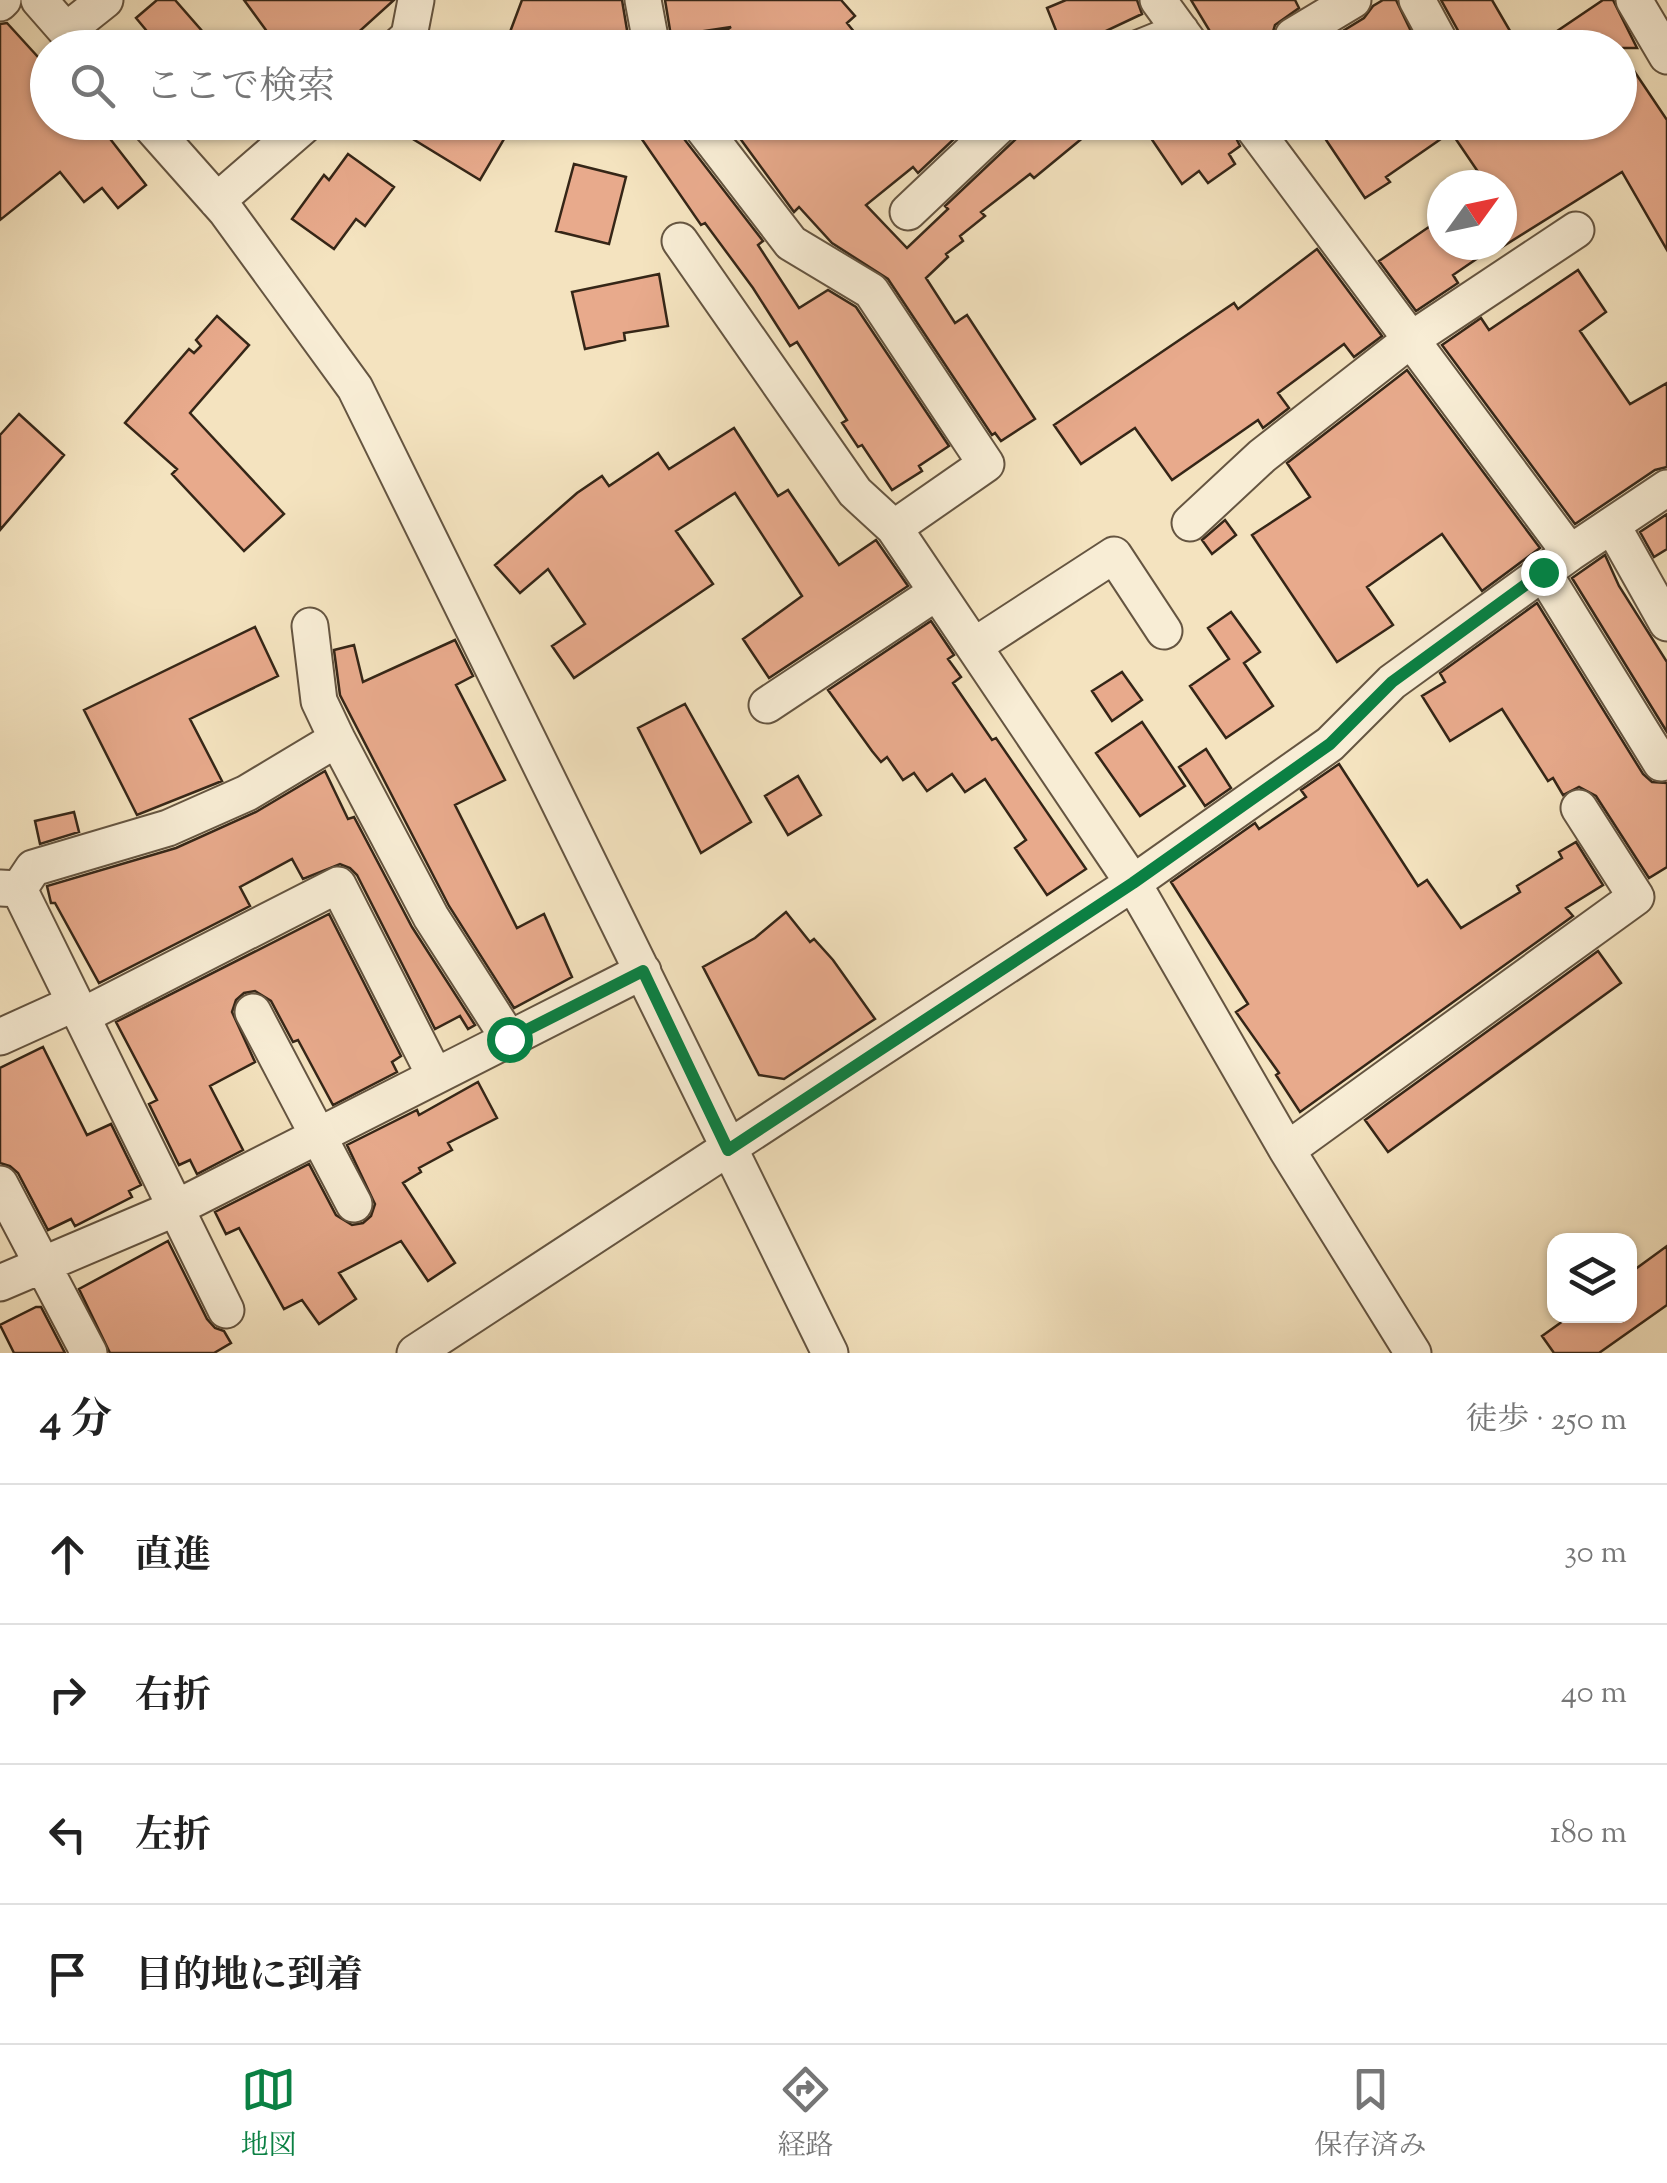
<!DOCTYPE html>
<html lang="ja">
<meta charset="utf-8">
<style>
body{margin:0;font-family:"Sorts Mill Goudy","Noto Serif JP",serif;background:#f2f2f2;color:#222}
.controls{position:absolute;right:30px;bottom:30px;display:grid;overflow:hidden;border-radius:20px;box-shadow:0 2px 8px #0004}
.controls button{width:90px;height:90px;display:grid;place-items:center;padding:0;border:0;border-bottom:2px solid #e0e0e0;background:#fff;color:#222;font:50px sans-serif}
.compass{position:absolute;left:1427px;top:170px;width:90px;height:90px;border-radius:50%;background:#fff;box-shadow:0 2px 8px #0004;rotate:57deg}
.stop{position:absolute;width:30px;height:30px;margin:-22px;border:8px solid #0b8043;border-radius:50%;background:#fff}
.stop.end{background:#0b8043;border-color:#fff;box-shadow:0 2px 10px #0008}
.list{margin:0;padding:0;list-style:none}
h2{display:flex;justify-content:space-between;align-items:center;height:130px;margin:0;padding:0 40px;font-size:42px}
h2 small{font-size:32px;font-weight:400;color:#767676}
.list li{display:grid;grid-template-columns:65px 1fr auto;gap:30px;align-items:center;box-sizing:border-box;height:140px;padding:0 40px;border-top:2px solid #e0e0e0}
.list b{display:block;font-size:38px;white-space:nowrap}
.list em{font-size:32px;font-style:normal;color:#767676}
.icon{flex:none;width:55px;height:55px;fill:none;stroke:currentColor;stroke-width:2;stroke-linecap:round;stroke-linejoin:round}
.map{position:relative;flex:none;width:1667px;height:1353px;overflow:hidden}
.search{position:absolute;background:#fff;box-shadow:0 2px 8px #0004;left:30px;right:30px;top:30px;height:110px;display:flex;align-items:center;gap:25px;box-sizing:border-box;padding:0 35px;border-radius:55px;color:#767676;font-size:38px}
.sheet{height:690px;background:#fff}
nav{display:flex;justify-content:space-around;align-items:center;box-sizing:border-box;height:140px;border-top:2px solid #e0e0e0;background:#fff;font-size:28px;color:#767676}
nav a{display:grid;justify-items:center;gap:5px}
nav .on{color:#0b8043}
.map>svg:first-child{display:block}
</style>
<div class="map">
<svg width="1667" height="1353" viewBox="0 0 1667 1353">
<rect width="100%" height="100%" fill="#f4e3bf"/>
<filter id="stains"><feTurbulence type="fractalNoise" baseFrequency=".002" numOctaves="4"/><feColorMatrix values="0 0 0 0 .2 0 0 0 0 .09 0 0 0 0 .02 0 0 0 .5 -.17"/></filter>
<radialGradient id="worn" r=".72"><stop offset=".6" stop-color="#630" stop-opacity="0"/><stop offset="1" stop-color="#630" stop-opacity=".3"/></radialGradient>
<path fill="#e8aa8c" stroke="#352617" stroke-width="2.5" d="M157,0h18l42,48h-56l-25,-30z
M244,0h150l-53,48h-62z
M522,0h100l7,42 -35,6h-90z
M665,0h176l14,16 -8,7 20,25h-165l29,-21 -60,9z
M1066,0h71l5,14 -49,23 5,11h-35l-16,-40z
M1191,0h104l4,8 -24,17 -3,10 3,13h-55z
M1383,0h13l23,48h-104l49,-30 9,-12z
M1441,0h51l28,48h-57l-2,-12z
M1603,0h10l24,48h-105z
M7,23l41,45v54h49l49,63 -28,23 -16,-20 -18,14 -24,-30 -60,48v-196z
M1620,50l47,70v130l-45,-78 -120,75v-62h-15l-36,-53 -65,45 4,5 -25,16 -51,-76h306z
M385,122h103l19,12 -27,46z
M630,122h47l4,13 82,106 -5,4 41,63 29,-18 28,17 93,139 -30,20 3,5 -30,19 -30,-45 -4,2 -16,-24 5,-3 -50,-78 -7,4 -37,-58 -48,-65 -4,2z
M728,122h244l-54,51 -5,-6 -47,38 41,43 41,-39 -3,-3 73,-69 6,-15h78l-68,56 -4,-4 -49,38 4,4 -25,20 3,5 -17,13 2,3 -22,21 29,45 12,-8 68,104 -34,22 -6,-8 -3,2 -104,-156 -56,-36 -33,-36 -5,5z
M1140,122h88l12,24 -11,8 6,10 -27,19 -9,-12 -17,13z
M348,154l46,33 -29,39 -9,-7 -22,30 -42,-30 32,-44 5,5z
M574,164l52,13 -17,67 -53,-13z
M1442,218v27h55l-44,30 5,8 -42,28 -37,-50z
M1317,249l65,87 -28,21 -10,-13 -66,49 11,15 -26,20 -5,-8 -86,60 -37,-52 -54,36 -27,-39 180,-122 4,6z
M1578,270l28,42 -26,19 50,73 37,-21v84l-12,3 -80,54 -133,-179 39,-27 8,12z
M659,274l9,52 -44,7 1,7 -40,9 -13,-57z
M217,316l32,29 -59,68 94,101 -40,37 -72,-77 5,-5 -52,-46 64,-74 5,4 7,-7 -5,-6z
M1407,370l133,178 -58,43 -40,-57 -75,53 26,38 -56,37 -85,-127 58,-38 -23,-34z
M19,414l45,41 -64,75v-95z
M734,428l44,68 10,-6 51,75 37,-25 32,46 -139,92 -26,-39 59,-43 -67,-103 -59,38 37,53 -139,94 -22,-32 33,-22 -37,-55 -28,24 -25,-28 82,-72 25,-17 7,10 49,-33 11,16z
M1667,514v35l-13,8 -14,-25z
M1225,520l11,15 -24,19 -10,-14z
M1605,555l14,31 48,76v70l-95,-154z
M1537,603l106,171 9,8 15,1v84l-18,11 -53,-82 -17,-9 -16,8 -10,-17 -5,3 -46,-72 -52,32 -28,-45 23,-14 -5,-9z
M1231,612l29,40 -16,11 29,43 -47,32 -36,-52 39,-27 -21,-31z
M931,621l23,34 -6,4 13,18 -8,6 39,57 4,-2 90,131 -39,26 -32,-47 11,-8 -41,-61 -20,13 -13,-18 -25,17 -13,-18 -11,7 -16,-23 -6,5 -9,-11 -44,-61z
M255,627l23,49 -88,43 32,62 -85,34 -53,-105z
M455,640l18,36 -17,9 49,95 -50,25 62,123 27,-14 28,63 -58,31 -65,-102 -109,-211 -6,-45 20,-5 9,37z
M1122,672l20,28 -30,21 -20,-30z
M685,704l66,118 -50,31 -63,-125z
M1142,722l43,64 -45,30 -44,-63z
M1206,749l25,39 -26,18 -26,-39z
M1339,764l79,122 9,-6 34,48 59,-36 -3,-6 45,-28 -3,-6 17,-10 27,43 -37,23 7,8 -273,196 -24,-37 3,-2 -43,-61 12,-8 -77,-122 84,-59 4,6 47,-32 -5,-7z
M325,771l23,48 6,-2 58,110 63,98 -7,4 -8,-13 -25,13 -78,-154 -7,-7 -10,-4 -37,15 -11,-20 -52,28 10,19 -151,77 -44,-80h-4l-4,-17 129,-38 80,-36z
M798,776l23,39 -33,20 -23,-39z
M74,812l5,20 -39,12 -5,-23z
M786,912l24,30 4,-3 19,21 42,59 -91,60 -25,-4 -56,-108 52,-29z
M329,914l72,142 -9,6 5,10 -64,33 -35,-65 -5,2 -22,-41 -16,-10 -11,2 -8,7 -4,12 23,50 -45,24 33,64 -46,24 -7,-14 -11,5 -30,-61 8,-4 -41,-78z
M1598,951l23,32 -233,169 -23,-32z
M43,1047l44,88 24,-11 30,61 -12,6 3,6 -57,29 -4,-7 -23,11 -30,-57 -8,-7 -10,-3v-95z
M478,1082l19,36 -49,25 4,7 -33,18 2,4 -18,11 52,80 -27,18 -27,-40 -62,32 17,26 -37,25 -17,-24 -18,9 -45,-81 -13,6 -11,-22 94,-48 27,51 16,10 11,-2 8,-7 4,-12 -28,-59 70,-35 2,5z
M168,1241l39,78 8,9 9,3 7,12 -17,10h-104l-31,-64z
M1667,1246v59l-68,48h-45l-12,-17 28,-20h60v-43z
M36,1307h5l24,46h-51l-14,-28z"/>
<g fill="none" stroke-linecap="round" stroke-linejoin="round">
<g stroke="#655541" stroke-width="39">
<path id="minor" d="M39,0l42,48
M643,0l9,48
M1158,0l35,48
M1417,0l25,46
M1634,0l33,56
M0,3l3,-3
M66,31l39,-31
M1293,36l60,-36
M396,48l13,-12 7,-36
M1139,48l42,-17
M147,122l79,89 129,177 475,965
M698,122l93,121 80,48 115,173 -92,64
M1249,122l321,431
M217,201l91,-79
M908,212l95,-90
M680,241l175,251 39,36 239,355 154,267 126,203
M1190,523l72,-67 147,-115 167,-111
M1612,525l55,98
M1543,572l118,191
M310,626l9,75 18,38 94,178 78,122
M974,646l140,-91 50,76
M767,705l170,-113
M0,888l19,1 207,421
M19,889l14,-21 135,-40 79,-35 90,-54
M253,1012l101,192
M82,1016l256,-131 97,191
M0,1037l75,-34
M1287,1150l349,-253 -57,-89
M0,1184l89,169
M0,1283l176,-75 467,-237
M415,1353l718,-470 197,-139 62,-62 178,-129 97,-65"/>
</g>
<use href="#minor" stroke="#f8edd5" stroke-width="35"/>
</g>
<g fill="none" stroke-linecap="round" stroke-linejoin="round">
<path stroke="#0b8043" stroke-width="12" d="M509,1039l134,-68 85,179 405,-267 197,-139 62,-62 151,-110"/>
</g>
<rect width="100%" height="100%" filter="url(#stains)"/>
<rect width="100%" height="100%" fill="url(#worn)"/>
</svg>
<div class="controls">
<button><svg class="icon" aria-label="layers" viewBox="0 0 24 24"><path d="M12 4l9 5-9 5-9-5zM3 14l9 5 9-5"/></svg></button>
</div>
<svg class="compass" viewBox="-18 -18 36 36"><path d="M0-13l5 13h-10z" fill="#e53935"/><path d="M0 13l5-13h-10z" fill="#767676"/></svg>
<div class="stop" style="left:509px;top:1039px"></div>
<div class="stop end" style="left:1543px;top:572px"></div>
<div class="search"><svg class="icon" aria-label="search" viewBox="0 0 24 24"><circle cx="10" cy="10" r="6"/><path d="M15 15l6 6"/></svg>ここで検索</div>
</div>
<section class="sheet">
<h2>4 分<small>徒歩 · 250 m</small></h2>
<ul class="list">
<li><svg class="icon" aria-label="ahead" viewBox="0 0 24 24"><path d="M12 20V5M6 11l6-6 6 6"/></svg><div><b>直進</b></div><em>30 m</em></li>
<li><svg class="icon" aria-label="right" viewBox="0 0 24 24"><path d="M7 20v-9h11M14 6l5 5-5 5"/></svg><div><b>右折</b></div><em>40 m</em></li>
<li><svg class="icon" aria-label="left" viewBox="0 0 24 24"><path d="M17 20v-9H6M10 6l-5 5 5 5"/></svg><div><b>左折</b></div><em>180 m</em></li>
<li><svg class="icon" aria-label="arrive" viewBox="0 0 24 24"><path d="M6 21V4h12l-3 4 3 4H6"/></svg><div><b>目的地に到着</b></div></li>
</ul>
</section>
<nav>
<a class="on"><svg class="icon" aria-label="map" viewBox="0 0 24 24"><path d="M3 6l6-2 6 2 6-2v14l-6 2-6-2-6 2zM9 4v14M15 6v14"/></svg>地図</a>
<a><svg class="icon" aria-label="directions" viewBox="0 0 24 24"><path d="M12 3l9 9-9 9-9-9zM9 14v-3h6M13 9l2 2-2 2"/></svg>経路</a>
<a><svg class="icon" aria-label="saved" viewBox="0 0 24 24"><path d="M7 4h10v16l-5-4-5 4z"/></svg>保存済み</a>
</nav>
